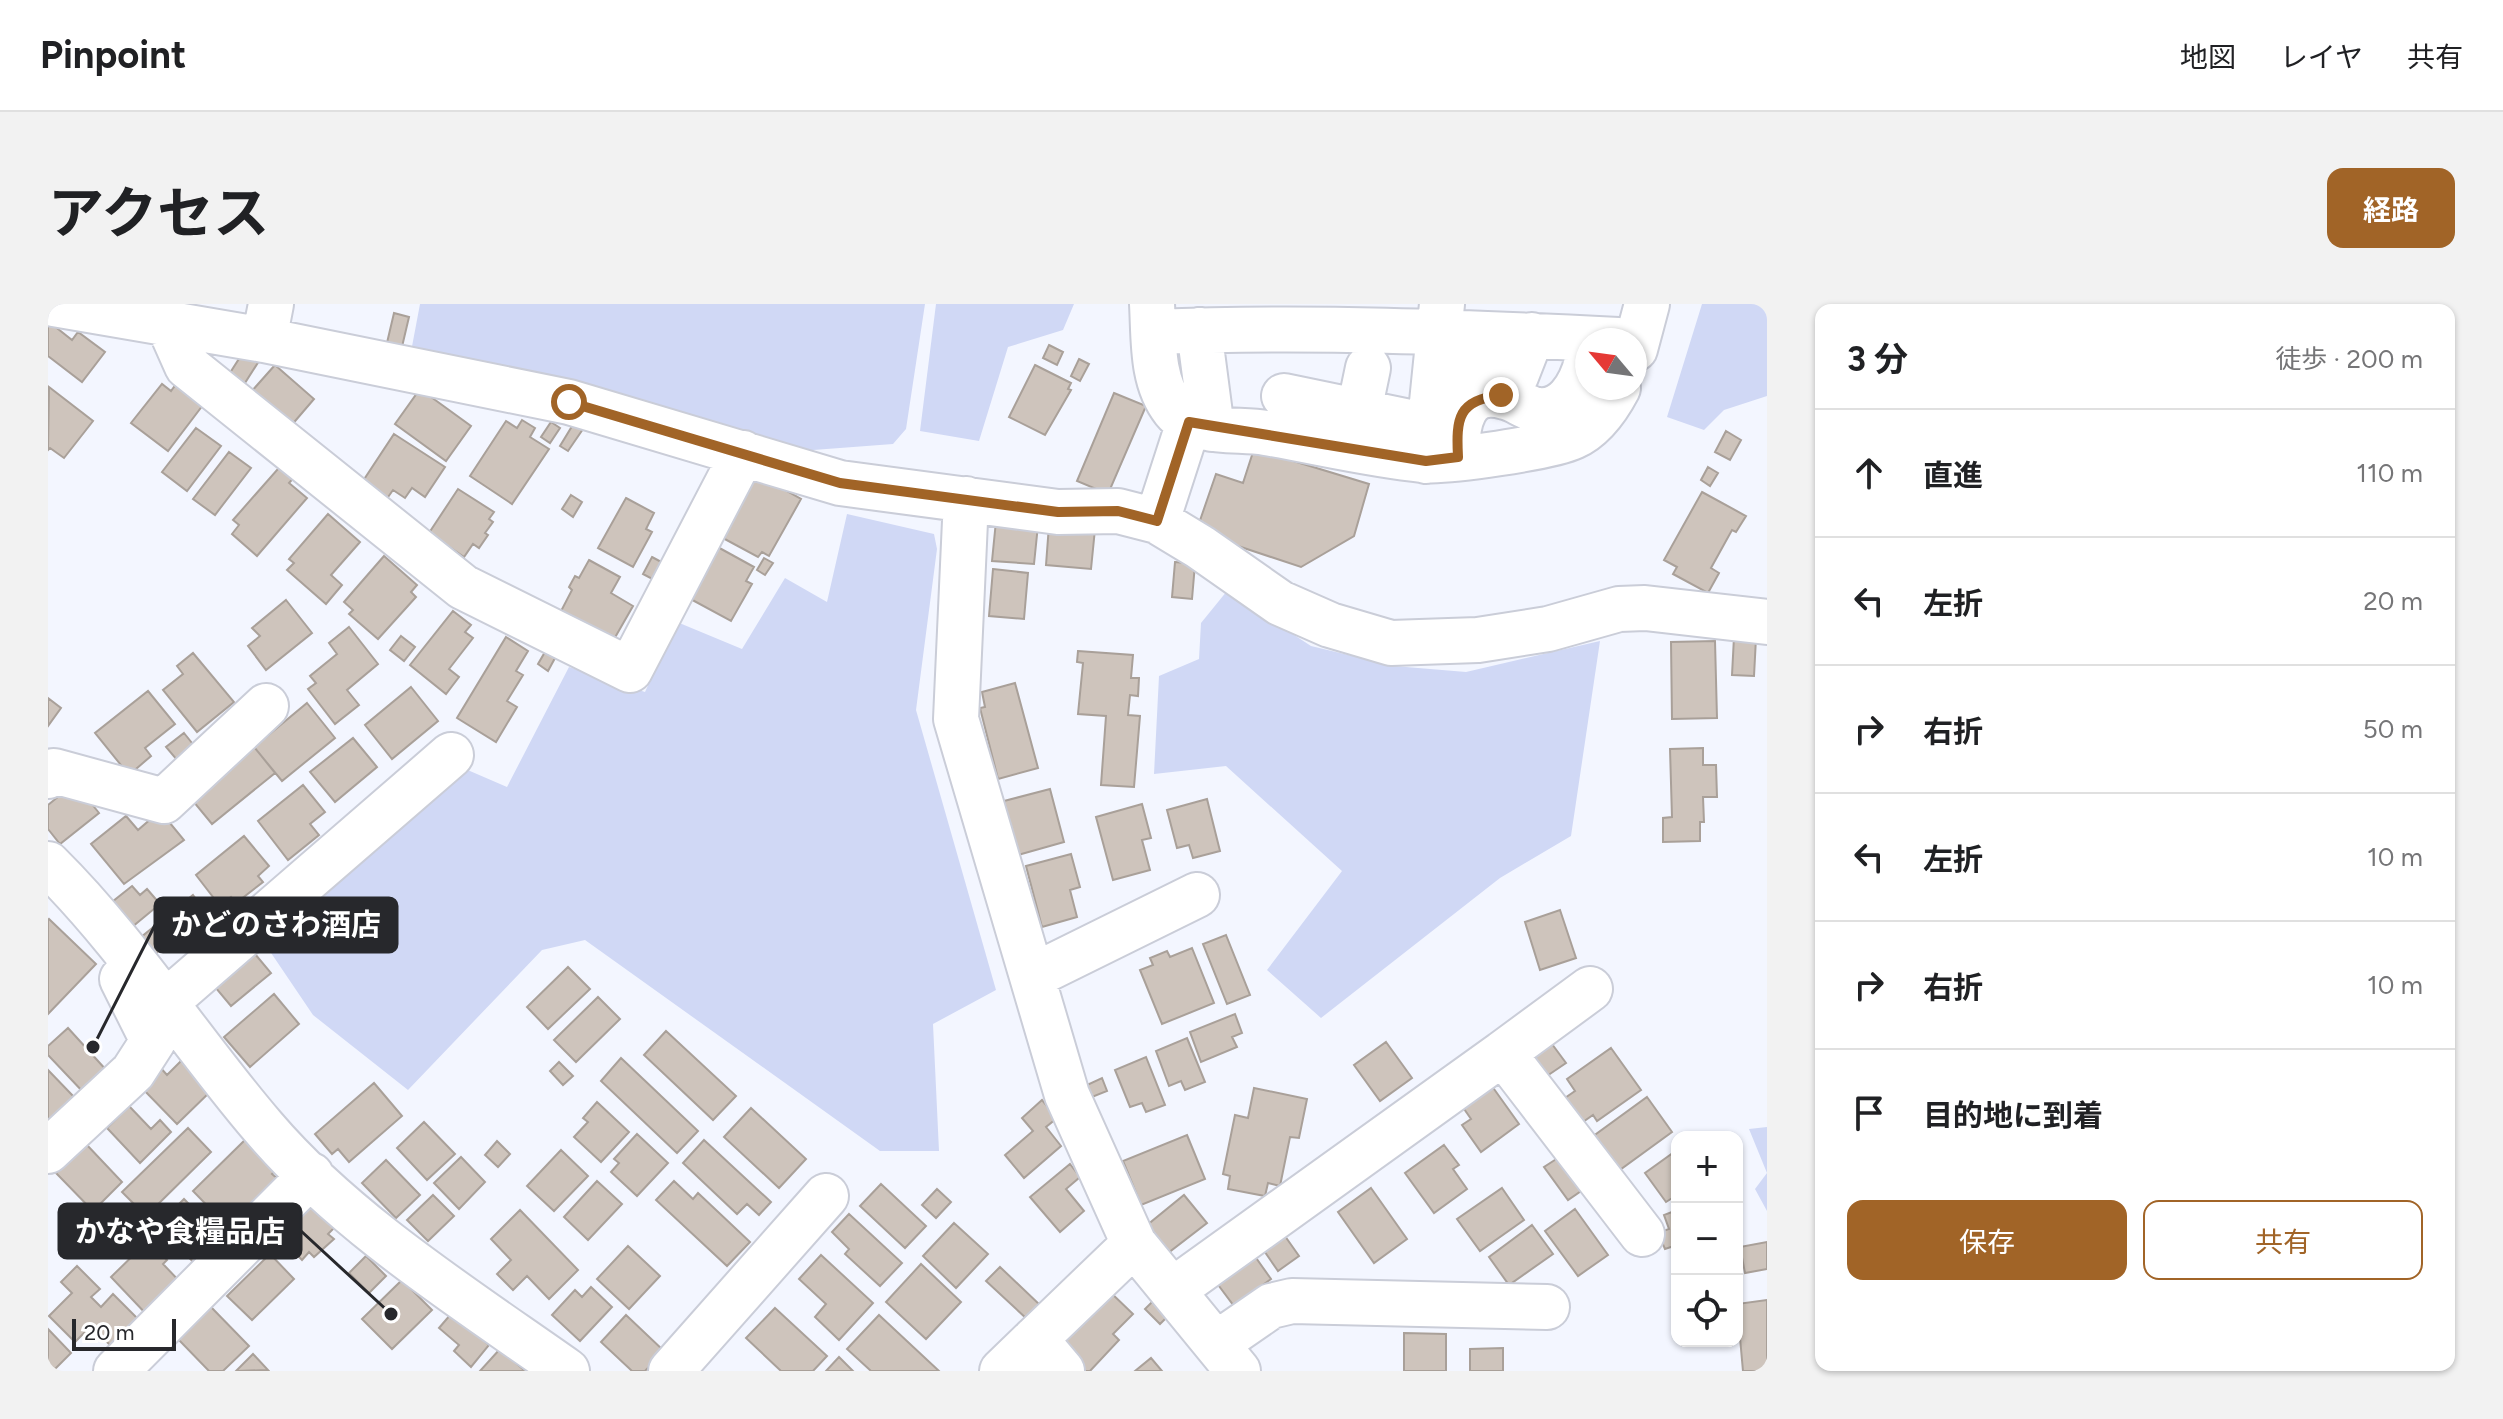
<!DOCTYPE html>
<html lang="ja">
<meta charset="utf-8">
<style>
body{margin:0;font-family:Figtree,"Noto Sans JP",sans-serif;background:#f2f2f2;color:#202124}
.controls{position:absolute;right:24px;bottom:24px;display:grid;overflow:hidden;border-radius:16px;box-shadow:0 2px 6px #0004}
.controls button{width:72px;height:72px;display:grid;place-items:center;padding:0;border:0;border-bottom:2px solid #e0e0e0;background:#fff;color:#202124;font:40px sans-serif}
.compass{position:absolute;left:1527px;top:24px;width:72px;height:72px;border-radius:50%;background:#fff;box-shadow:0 2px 6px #0004;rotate:299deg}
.scale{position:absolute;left:24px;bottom:20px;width:104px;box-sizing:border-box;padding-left:8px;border:4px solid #27282c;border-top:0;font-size:22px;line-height:28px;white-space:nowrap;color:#27282c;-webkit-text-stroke:6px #fff;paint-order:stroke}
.stop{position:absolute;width:24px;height:24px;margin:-18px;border:6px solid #a16427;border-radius:50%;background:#fff}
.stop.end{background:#a16427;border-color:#fff;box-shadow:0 2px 8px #0008}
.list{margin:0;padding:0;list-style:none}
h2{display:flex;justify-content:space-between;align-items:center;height:104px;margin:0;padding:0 32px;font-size:34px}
h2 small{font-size:26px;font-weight:400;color:#757577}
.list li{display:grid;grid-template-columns:52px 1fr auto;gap:24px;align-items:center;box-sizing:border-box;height:128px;padding:0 32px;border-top:2px solid #e0e0e0}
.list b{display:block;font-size:30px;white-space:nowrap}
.list em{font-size:26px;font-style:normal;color:#757577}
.actions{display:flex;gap:16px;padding:24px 32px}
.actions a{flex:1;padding:18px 0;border:2px solid #a16427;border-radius:16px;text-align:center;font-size:28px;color:#a16427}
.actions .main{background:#a16427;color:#fff}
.icon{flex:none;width:44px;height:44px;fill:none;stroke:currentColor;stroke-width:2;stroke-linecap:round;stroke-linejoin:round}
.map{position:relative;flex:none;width:1719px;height:1067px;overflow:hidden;border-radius:16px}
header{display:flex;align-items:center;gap:48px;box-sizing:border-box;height:112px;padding:0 40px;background:#fff;border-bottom:2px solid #e0e0e0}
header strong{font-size:38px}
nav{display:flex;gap:44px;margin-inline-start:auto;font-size:28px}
.intro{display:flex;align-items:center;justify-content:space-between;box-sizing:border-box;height:192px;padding:0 48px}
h1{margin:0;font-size:56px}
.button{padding:20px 36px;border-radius:16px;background:#a16427;color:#fff;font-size:28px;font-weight:700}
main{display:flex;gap:48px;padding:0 48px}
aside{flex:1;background:#fff;border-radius:16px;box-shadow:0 2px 6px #0004}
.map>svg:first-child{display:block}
</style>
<header>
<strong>Pinpoint</strong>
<nav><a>地図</a><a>レイヤ</a><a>共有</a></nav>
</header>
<div class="intro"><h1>アクセス</h1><a class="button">経路</a></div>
<main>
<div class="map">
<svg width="1719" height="1067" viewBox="0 0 1719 1067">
<rect width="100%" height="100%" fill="#f3f6ff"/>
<path fill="#d0d8f5" d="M372,0h505l-19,125 -13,15 -93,7 -390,-94z
M888,0h138l-11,26 -55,17 -29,94 -59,-10z
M1654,0h65v92l-43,14 -20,20 -37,-13z
M799,210l87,20 3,15 -21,161 80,280 -63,34 6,127h-59l-295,-211 -43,10 -134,140 -95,-75 -48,-71 198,-176 44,19 62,-120 76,25 32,-70 65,27 43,-71 42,24z
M1179,287l84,55 83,20 72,6 134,-31 -29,195 -71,42 -179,140 -54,-48 75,-99 -116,-105 -72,8 5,-98 40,-17 2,-36z
M1719,823v84l-12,-22 12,-16 -18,-44z"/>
<path fill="#cec4bc" stroke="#a9a099" stroke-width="2" d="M346,9l15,4 -8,34 -15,-4z
M0,17l24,19 6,-8 27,20 -23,30 -34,-26z
M1001,41l14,7 -6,13 -14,-7z
M196,47l15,10 -16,25 -15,-10z
M1031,55l10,5 -9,17 -9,-5z
M227,61l39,34 -24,28 -39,-35z
M987,61l36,18 -3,6 3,1 -26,45 -36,-18z
M131,76l27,21 -38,50 -37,-28 31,-39 9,7z
M1,83l44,34 -29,37 -14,-10 -2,2z
M372,85l51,37 -25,35 -51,-37z
M1066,89l32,13 -38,88 -31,-13z
M474,116l13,8 -5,9 19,12 -37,55 -42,-28 36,-55 11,7z
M503,118l9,6 -10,15 -9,-6z
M526,119l9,6 -15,22 -8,-5z
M148,124l25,18 -34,45 -25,-19z
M1678,127l15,9 -11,20 -15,-8z
M346,130l51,33 -20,30 -13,-9 -7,10 -12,-8 -7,10 -25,-16z
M1206,145l115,35 -15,52 -53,31 -105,-35 20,-58 27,9z
M181,148l22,16 -36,47 -22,-16z
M236,158l14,11 -9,10 18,15 -50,58 -25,-22 7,-9 -6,-5z
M1660,163l10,6 -8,13 -9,-6z
M706,174l11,6 2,-4 34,19 -32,57 -7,-4 -4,5 -37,-20z
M410,185l36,23 -5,7 4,3 -8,11 3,2 -9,13 -6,-4 -9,13 -35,-24z
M1654,188l44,24 -10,16 -4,-2 -21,38 8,5 -11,20 -35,-19 4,-7 -13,-7z
M523,191l11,7 -9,15 -11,-8z
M578,194l28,15 -8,16 6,3 -19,35 -35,-19z
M280,210l32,28 -29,33 11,10 -16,19 -39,-34 7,-7 -5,-4z
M948,217l42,4 -4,39 -42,-3z
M1001,221l46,4 -4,40 -45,-4z
M666,241l40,22 -8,14 6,3 -21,37 -46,-25z
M336,252l33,29 -6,7 5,5 -38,42 -29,-25 4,-4 -9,-8z
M604,253l13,7 -9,17 -13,-7z
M716,254l9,5 -8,12 -8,-5z
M541,256l31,17 -9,16 22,13 -20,35 -54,-26 13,-25 -3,-3 6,-11 4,2z
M1127,258l20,2 -3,35 -20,-2z
M945,265l35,4 -4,46 -35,-3z
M238,296l26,33 -46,37 -18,-24 12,-10 -8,-8z
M405,307l18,14 -6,7 8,6 -24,31 10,8 -13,17 -36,-29z
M301,323l29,37 -31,26 12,15 -24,19 -27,-35 8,-6 -6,-7 27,-22 -8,-11z
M353,332l14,11 -11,14 -14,-11z
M458,333l22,14 -12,20 7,4 -16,26 10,6 -21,35 -39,-24z
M1686,333l22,1 -2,38 -22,-1z
M1667,337l2,77 -45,1 -1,-77z
M1030,347l55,4 -2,23h8l-1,18 -8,-1 -2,20 12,1 -6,71 -33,-2 5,-69 -28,-2 5,-51 -6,-1z
M497,348l10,6 -7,13 -10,-7z
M145,349l41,49 -37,30 -34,-42 20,-16 -6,-8z
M967,379l23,85 -40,11 -18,-71 5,-1 -3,-15z
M363,383l27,34 -46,38 -27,-34z
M100,387l27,33 -30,24 6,8 -22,19 -34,-42z
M0,394l13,10 -13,18z
M259,399l28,35 -53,43 -28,-34z
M136,429l16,20 -17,14 -17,-20z
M305,434l24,29 -42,35 -25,-30z
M203,439l24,30 -63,51 -24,-29z
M1655,444v17h13l1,32h-14l1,25h-4v19l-37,1v-24l9,-1 -2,-68z
M27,479l24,30 -39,31 -12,-15v-24z
M255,481l22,27 -15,12 9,11 -31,25 -30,-39z
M1002,485l14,53 -46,13 -14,-54z
M1159,495l13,52 -27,7 -4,-13 -12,3 -10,-38z
M1094,500l9,34 -9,2 8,30 -37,10 -17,-63z
M112,507l24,29 -60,44 -33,-40 35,-28 12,14z
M196,532l25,30 -11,10 5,6 -27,21 -5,-6 -11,9 -24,-31z
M1023,550l9,33 -10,3 7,27 -35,10 -16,-61z
M84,582l8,9 7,-6 13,15 -28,23 -20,-25z
M145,591l22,28 -27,22 -9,-11 -25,21 -14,-17z
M1512,606l16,48 -36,12 -15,-48z
M1,615l47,45 -48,50v-94z
M1178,631l24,60 -23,9 -24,-60z
M1144,644l22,55 -52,21 -22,-54 13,-5 -3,-7 17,-7 3,6z
M207,650l16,19 -40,33 -16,-19z
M520,663l22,22 -42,40 -21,-22z
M226,690l25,30 -49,43 -26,-30z
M550,693l22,22 -44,43 -22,-22z
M1187,710l7,19 -10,4 5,10 -36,15 -11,-30z
M20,724l40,44 -23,22 -37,-39v-9z
M618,727l70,65 -23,24 -69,-65z
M1139,734l18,44 -20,8 -4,-9 -12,5 -13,-35z
M1501,736l17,23 -22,15 -17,-23z
M1338,738l26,36 -32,23 -26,-36z
M1563,744l30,42 -44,31 -4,-6 -10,7 -18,-24 10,-7 -8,-12z
M1098,753l19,48 -19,7 -4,-9 -12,4 -15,-37z
M573,754l77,73 -21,22 -76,-72z
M135,755l30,30 -36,35 -38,-39 20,-19 8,9z
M511,758l14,14 -10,9 -13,-14z
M0,766l27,28 -27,26z
M1054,774l5,13 -15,6 -5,-12z
M1441,778l30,42 -38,28 -19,-27 9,-6 -11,-16z
M326,779l28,33 -53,46 -11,-13 -6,5 -17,-20z
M1206,784l53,11 -8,39 -9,-1 -10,49 -12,-3 -3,13 -37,-7 2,-13 -7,-2 12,-59 13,3z
M1599,793l25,35 -55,40 -25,-35z
M994,796l15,18 -11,9 15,19 -37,32 -19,-23 28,-24 -11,-13z
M549,798l32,30 -28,30 -27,-25 14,-15 -5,-4z
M81,802l22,23 9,-9 11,12 -31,31 -33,-35z
M703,804l55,51 -27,29 -55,-51z
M376,818l31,32 -28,26 -30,-32z
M140,824l23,24 -65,64 -24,-24z
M589,830l31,29 -31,33 -26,-24 8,-9 -5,-4z
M1139,831l18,44 -64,26 -18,-44z
M200,833l30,31 -6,6 7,6 -50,48 -36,-37z
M656,836l67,62 -12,13 -12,-11 -10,10 -54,-51z
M449,837l13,13 -12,13 -13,-12z
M38,840l36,38 -29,29 -37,-38z
M1396,841l15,20 -6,4 14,20 -33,24 -29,-40z
M513,846l27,26 -34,35 -27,-25z
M1629,846v45l-11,7 -21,-29z
M1513,852l23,33 -16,11 -24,-33z
M413,853l24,25 -26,27 -25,-26z
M338,856l34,35 -24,23 -34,-35z
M1022,860l10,13 -14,12 18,22 -24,21 -30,-35z
M549,877l25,23 -34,36 -24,-23z
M626,877l19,18 5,-6 52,49 -23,24 -71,-66z
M833,880l45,42 -21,22 -45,-42z
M1323,884l36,51 -33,24 -36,-51z
M1454,884l22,32 -44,31 -23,-32z
M889,885l14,13 -15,16 -14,-13z
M385,891l21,21 -26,25 -21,-21z
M1136,891l23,28 -39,30 -22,-27z
M267,893l25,25 -12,12 6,5 -20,18 -5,-5 -7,8 -25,-26z
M136,895l41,42 -27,26 -40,-42z
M1527,905l33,46 -30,21 -33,-45z
M472,906l58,60 -29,29 -22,-23 -14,14 -16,-16 14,-14 -20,-21z
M1629,906v35l-12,4 -7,-16 11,-4 -5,-14z
M801,910l53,49 -22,23 -35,-32 4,-5 -17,-17z
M906,919l34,31 -32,34 -33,-32z
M1484,921l21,29 -44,31 -20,-28z
M1232,925l19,27 -21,15 -18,-26z
M100,937l19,19 -4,4 21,22 -34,32 -39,-41z
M1719,938v27l-22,4 -5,-26z
M580,942l32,30 -31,33 -32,-30z
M222,950l24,25 -42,41 -25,-24z
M773,951l52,48 -34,37 -24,-23 11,-13 -27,-25z
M1206,951l17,24 -37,27 -18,-24z
M318,952l20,20 -17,17 -20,-20z
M873,960l40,38 -35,37 -40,-37z
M29,962l23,23 -9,8 10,10 12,-13 30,30 -27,27 -25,-25 -16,16 -26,-26 23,-23 -11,-11z
M952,963l40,38 -13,14 -41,-38z
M354,976l30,30 -40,39 -30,-30z
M543,983l21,20 -32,34 -28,-26 23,-25 7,7z
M1060,986l25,24 -20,20 6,6 -29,31h-5l-28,-26z
M1719,996v71h-24l-6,-67z
M1104,998l16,14 -8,8 -15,-15z
M162,1002l39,40 -26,25h-14l-32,-33z
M409,1003l12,21 20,17 -18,22 -17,-16 5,-6 -20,-17z
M727,1004l52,48 -14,15h-32l-35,-33z
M578,1011l38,36 -19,20h-13l-31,-29z
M831,1011l60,56h-68l-24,-22z
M0,1025l23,24 -18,18h-5z
M1356,1029l42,1v37h-42z
M1455,1044v23h-33v-22z
M452,1045l25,22h-45z
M205,1050l15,16 -32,1z
M791,1053l14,14h-27z
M1103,1054l11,13h-27z"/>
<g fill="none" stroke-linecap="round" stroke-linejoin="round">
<g stroke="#cacdd8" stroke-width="48">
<path id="minor" d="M6,0l210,36 305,62 271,81 218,29 60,-1 39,10 43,26 80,56 50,22 61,18 87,-3 70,-11 71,-20 26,-1 122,14
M1104,0c2,35 -1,77 22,106 21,26 63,18 92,23 52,9 105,22 157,27 23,3 129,-13 150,-23 20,-9 35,-30 45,-49
M119,17l20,45 276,221 167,83 113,-217
M1151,26l13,99
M1106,28c155,-6 309,0 464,8
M216,36l7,-36
M1587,45l12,-45
M1236,92l145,30
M1384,100l24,-9 13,-31 47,12 16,-41
M1311,107l9,-43
M1410,153c-2,-31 4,-72 47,-60 10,2 18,9 28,12 31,8 48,-24 54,-48
M1378,157l16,-157
M918,195l-10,220 111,376 67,149 104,127
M1109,217l32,-99
M0,472l6,-5 110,30 102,-95
M0,560c81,80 142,178 216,264 81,95 201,171 303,243
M985,672l164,-81
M118,698l285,-247
M1455,749l87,-64
M0,847l85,-79 20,-31 -31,-62 2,-2
M1125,986l330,-237 139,181
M987,1035l27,32
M1168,1040l55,-38 21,-5 255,6
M68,1067l195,-196
M623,1067l155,-175
M954,1067l132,-127"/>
</g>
<use href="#minor" stroke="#fff" stroke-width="44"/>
</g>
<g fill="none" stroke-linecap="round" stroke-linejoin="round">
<path stroke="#a16427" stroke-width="10" d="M521,98l271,81 218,29 60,-1 39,10 32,-99 237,39 32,-4c-2,-39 0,-57 43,-62"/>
</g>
<path fill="none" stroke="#27282c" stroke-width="3" d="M45 743L107 621M343 1010L253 927"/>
<g fill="#27282c" stroke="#fff" stroke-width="3">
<circle cx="45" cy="743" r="8"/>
<circle cx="343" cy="1010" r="8"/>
</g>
<g fill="#27282c" stroke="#27282c" stroke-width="3">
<rect x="107" y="594" width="242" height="54" rx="8"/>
<rect x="11" y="900" width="242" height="54" rx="8"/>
</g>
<g font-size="30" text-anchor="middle" font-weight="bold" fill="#fff">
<text x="228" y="631">かどのさわ酒店</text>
<text x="132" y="938">かなや食糧品店</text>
</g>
</svg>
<div class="controls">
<button>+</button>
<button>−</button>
<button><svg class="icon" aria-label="locate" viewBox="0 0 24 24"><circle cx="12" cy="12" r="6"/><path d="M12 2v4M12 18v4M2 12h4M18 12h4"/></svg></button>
</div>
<svg class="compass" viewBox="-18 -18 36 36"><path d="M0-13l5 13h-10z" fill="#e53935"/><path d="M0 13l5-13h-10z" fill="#757577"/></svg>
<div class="scale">20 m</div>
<div class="stop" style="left:521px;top:98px"></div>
<div class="stop end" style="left:1453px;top:91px"></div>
</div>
<aside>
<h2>3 分<small>徒歩 · 200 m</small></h2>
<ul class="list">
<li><svg class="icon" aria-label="ahead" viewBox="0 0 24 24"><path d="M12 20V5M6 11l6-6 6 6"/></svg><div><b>直進</b></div><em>110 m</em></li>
<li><svg class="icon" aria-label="left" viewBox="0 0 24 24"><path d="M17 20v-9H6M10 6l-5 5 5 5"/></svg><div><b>左折</b></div><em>20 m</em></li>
<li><svg class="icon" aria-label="right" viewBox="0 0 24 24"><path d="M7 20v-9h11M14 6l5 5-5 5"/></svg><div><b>右折</b></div><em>50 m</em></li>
<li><svg class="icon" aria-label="left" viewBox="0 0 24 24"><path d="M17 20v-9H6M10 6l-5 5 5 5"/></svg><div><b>左折</b></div><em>10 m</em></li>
<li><svg class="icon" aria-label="right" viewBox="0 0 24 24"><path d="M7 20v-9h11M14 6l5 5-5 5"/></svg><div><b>右折</b></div><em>10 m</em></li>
<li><svg class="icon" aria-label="arrive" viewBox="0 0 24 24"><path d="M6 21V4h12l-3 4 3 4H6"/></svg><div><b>目的地に到着</b></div></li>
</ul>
<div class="actions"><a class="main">保存</a><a>共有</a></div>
</aside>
</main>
